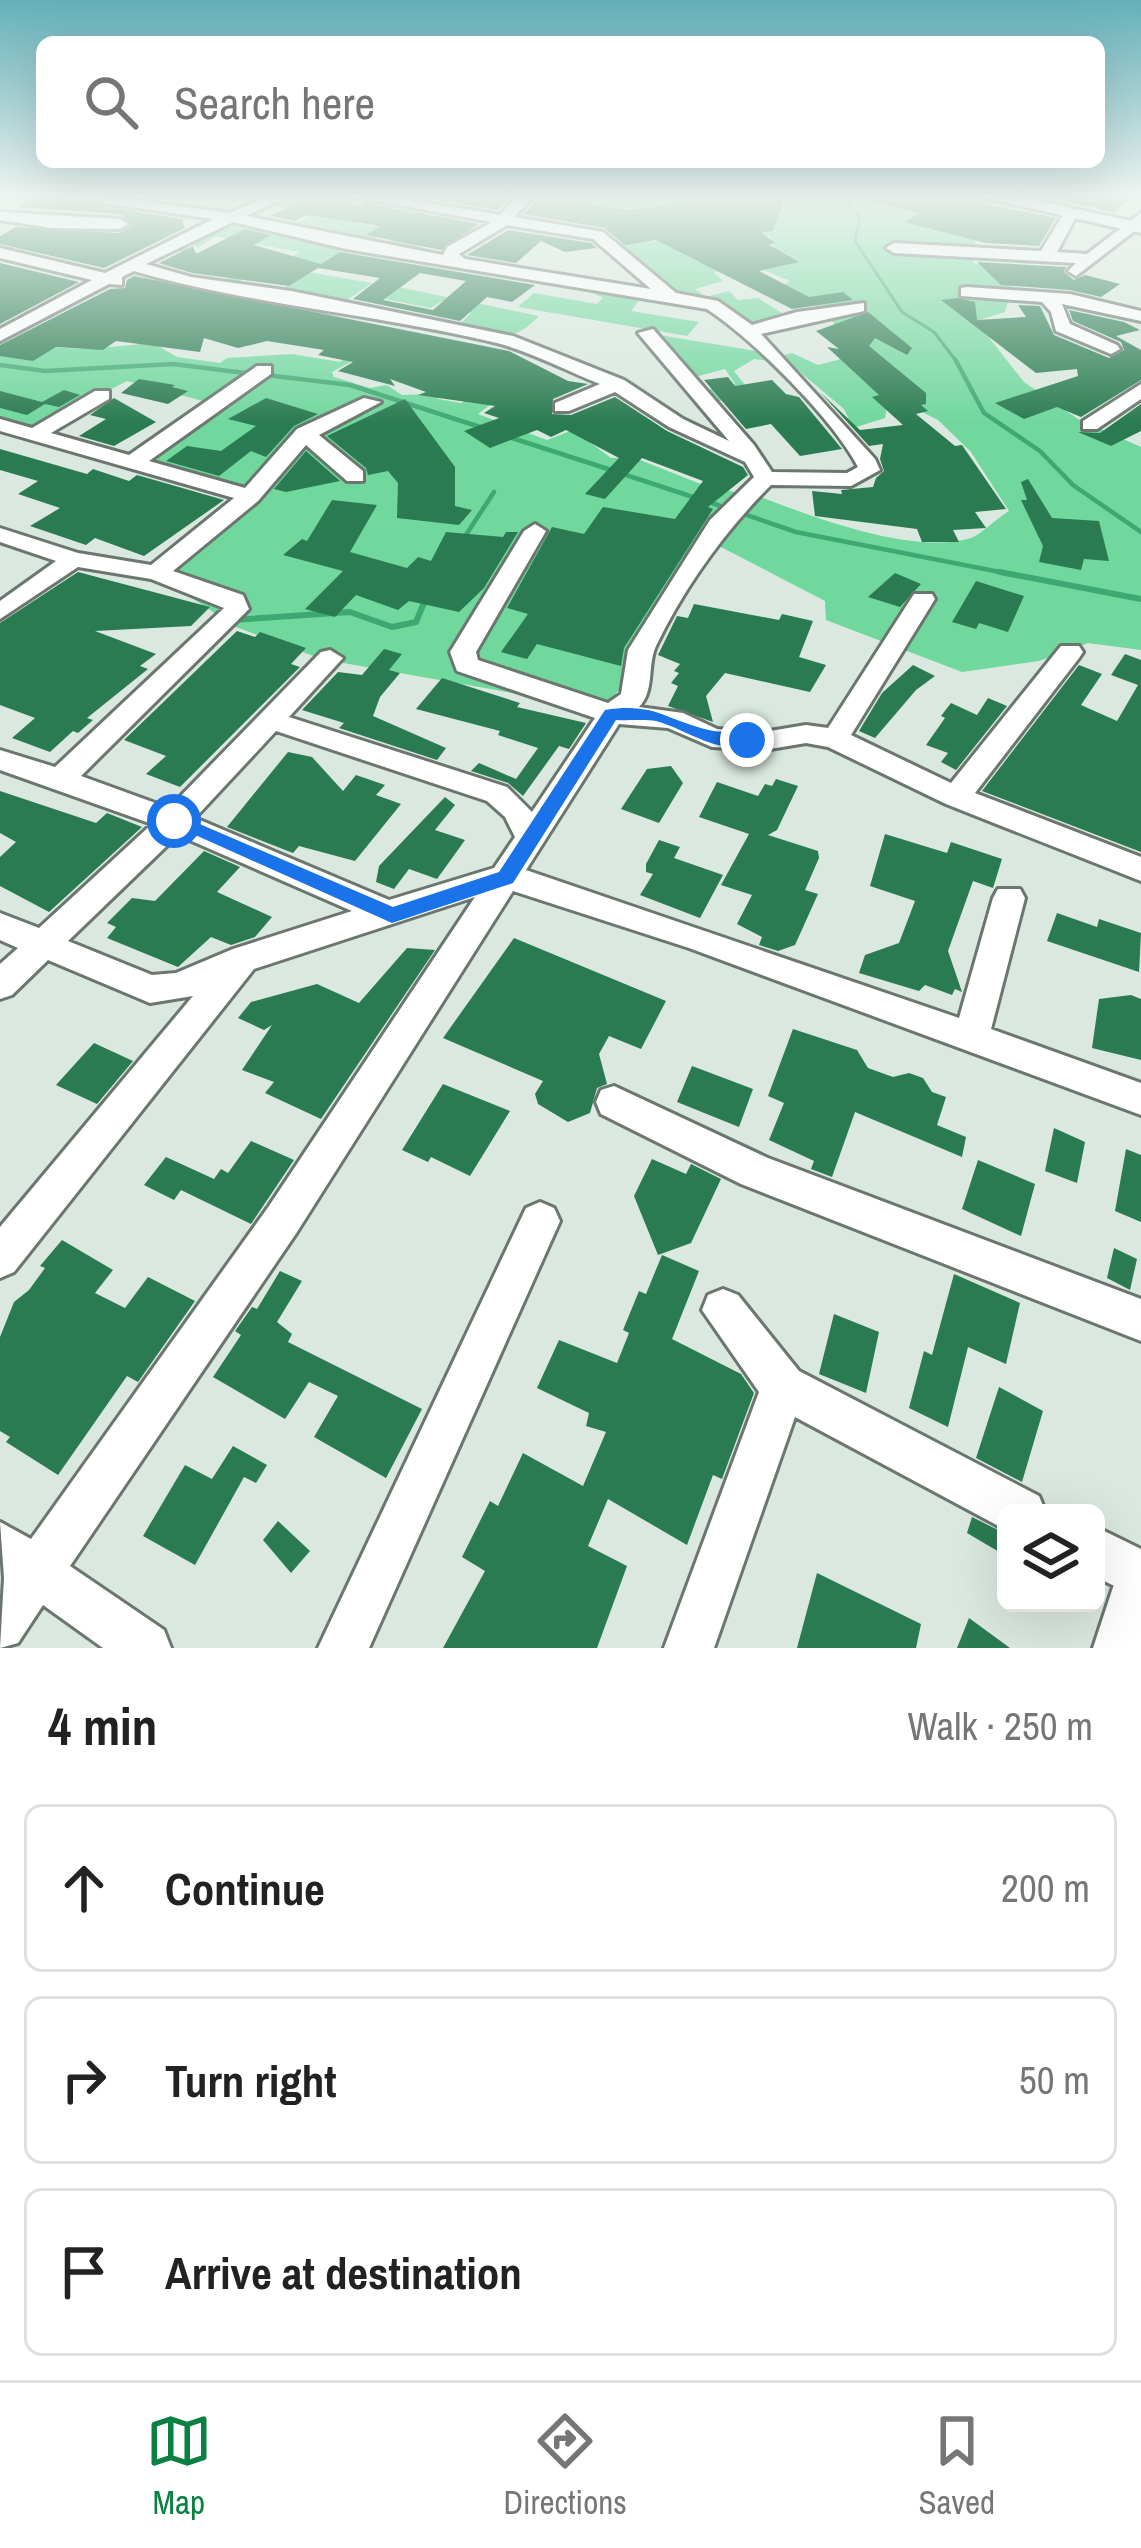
<!DOCTYPE html>
<meta charset="utf-8">
<style>
body{margin:0;font-family:"Archivo Narrow",sans-serif;background:#f2f2f2;color:#222}
.controls{position:absolute;right:36px;bottom:36px;display:grid;overflow:hidden;border-radius:18px;box-shadow:0 12px 48px #0002}
.controls button{width:108px;height:108px;display:grid;place-items:center;padding:0;border:0;border-bottom:3px solid #e0e0e0;background:#fff;color:#222;font:60px sans-serif}
.stop{position:absolute;width:36px;height:36px;margin:-27px;border:9px solid #1a73e8;border-radius:50%;background:#fff}
.stop.end{background:#1a73e8;border-color:#fff;box-shadow:0 3px 12px #0008}
.list{margin:0;padding:0;list-style:none}
h2{display:flex;justify-content:space-between;align-items:center;height:156px;margin:0;padding:0 48px;font-size:51px}
h2 small{font-size:39px;font-weight:400;color:#767676}
.list li{display:grid;grid-template-columns:78px 1fr auto;gap:36px;align-items:center;box-sizing:border-box;height:168px;margin:0 24px 24px;padding:0 24px;border:3px solid #e0e0e0;border-radius:18px}
.list b{display:block;font-size:45px;white-space:nowrap}
.list em{font-size:39px;font-style:normal;color:#767676}
.icon{flex:none;width:66px;height:66px;fill:none;stroke:currentColor;stroke-width:2;stroke-linecap:round;stroke-linejoin:round}
.map{position:relative;flex:none;width:1141px;height:1648px;overflow:hidden}
.search{position:absolute;background:#fff;box-shadow:0 12px 48px #0002;left:36px;right:36px;top:36px;height:132px;display:flex;align-items:center;gap:30px;box-sizing:border-box;padding:0 42px;border-radius:18px;color:#767676;font-size:45px}
.sheet{height:732px;background:#fff}
nav{display:flex;justify-content:space-around;align-items:center;box-sizing:border-box;height:168px;border-top:3px solid #e0e0e0;background:#fff;font-size:33px;color:#767676}
nav a{display:grid;justify-items:center;gap:6px}
nav .on{color:#0b8043}
.map>svg:first-child{display:block}
</style>
<div class="map">
<svg width="1141" height="1648" viewBox="0 0 1141 1648">
<rect width="100%" height="100%" fill="#dae8df"/>
<path fill="#70d79d" d="M289,194h26l-25,15 -19,-2 -20,15 36,7 28,-15 11,2 24,-16 28,5 -26,17 25,5 30,-19 24,4 -15,13 13,2 19,-12 8,2 -39,35 -36,-4 20,-15 -16,-2 -16,13 -20,-1 -106,-23z
M514,194h381l51,38 30,2 -3,29 26,6 14,15 -8,28 -29,9 48,61 54,37 63,28v203l-53,-7 -49,18 -77,11 -136,-52 -1,-19 -108,-56 41,-49c55,21 156,60 213,42 12,-5 26,-20 38,-27l-38,-59 -33,-32 -68,-34 -47,-81 -7,1 -18,-15 -17,-5 9,-5 -39,-16 -37,7 9,9 -28,8 11,8 23,-6 9,9 20,-2 24,15 -31,14 -41,-25 -33,-8 -61,-50 43,-3 38,20 44,-12 37,9 -9,-22z
M224,222l123,25 -34,23 -26,-9 12,-9 -84,-16 -17,12 -10,-7z
M181,242l13,10 18,4 160,27 -31,21 -63,-10 10,-9 -41,-8 -14,8 -12,-1 8,-7 -56,-29z
M379,283l160,33c-30,31 -41,18 -80,9l12,-12 -11,-3 3,-5 -21,-4 -11,7 -46,-9z
M600,287l44,7 -13,17 68,11 -12,14 -169,-29 16,-14 63,11 6,-7 -7,-2z
M653,334l109,18 8,9 -16,-2 -20,12 20,26 -43,5 -10,-11 34,-7 -10,-15 -34,9z
M153,343l24,14 43,6 7,-5 65,-4 48,8 16,-12 29,-7 -53,29 2,5 36,11 17,-3 15,10 37,-1 -1,5 23,4 10,-5 19,7 -12,9 69,26 26,-10 38,28h24l63,25 48,12 -112,176 -36,45 -40,-15 -237,-42 -85,-32 -73,-48 99,-87 -106,-29 1,-15 38,-26 8,-21 -76,-20 -89,46 -38,-8v-74l86,4z
M792,353l26,12 23,-6 47,43 -3,16 -32,10 -9,-19 -63,-53z"/>
<g fill="none" stroke-linecap="round" stroke-linejoin="round">
<path stroke="#3da871" stroke-width="3" d="M849,194v12l11,11 -5,24 47,71 32,20 23,30"/>
<path stroke="#3da871" stroke-width="4.5" d="M955,359l29,54 56,38 33,34 68,47
M0,365l45,6 128,-7 80,10
M266,375l84,10 130,42
M509,437l102,33
M623,474l73,24
M709,502l87,30 219,43
M464,538l30,-46"/>
<path stroke="#3da871" stroke-width="6" d="M1000,572l141,27
M233,620l117,-8 42,15 24,-5 10,-24"/>
</g>
<path fill="#2a7b51" fill-rule="evenodd" d="M404,194h107l2,1 -15,15z
M678,194h94l11,8 -10,29 -12,1 14,11 -6,2 30,17 -40,9 50,26 34,-5 10,8 -61,9 -136,-69 -31,5 -21,-17 -81,-14 15,-15 91,11 50,-6z
M869,194h67l120,24 -17,28 -53,-3 -82,-21 16,-9 -52,-12z
M1041,194h93l-20,19z
M37,196l145,23 3,9 -81,40 -104,-24v-8l16,-9 104,6 12,-8 -12,-11 -104,-7z
M311,199l53,8v-4l115,21 -38,26 -75,-15 13,-8 -5,-2 -68,-10 -11,6 -26,-5z
M245,229l25,6 -16,10 67,19 19,-12 195,33 -23,17 -25,-5 -27,24 -107,-22 27,-21 -62,-10 -29,18 -97,-13 -33,-10 34,-17 3,8zM420,273l46,8 -33,29 -50,-10z
M508,230l83,13 6,5 -32,4 -24,-11 -25,22 -49,-8z
M977,262l89,5 -2,5 10,8 11,-5 35,9 -19,13 -31,-7 -69,-5z
M0,263l79,19 -79,42z
M134,276l375,75 59,30 20,3 -35,15 -1,15 19,1 44,-18 52,34 76,36 5,8 -40,32 5,2 -89,139 -3,18 -84,-22 -10,15 -26,-7 27,-38 -21,-6 45,-81 32,7 19,-27 72,12 28,-38 -61,-23 -37,41 -20,-5 34,-36 -53,-28 -15,7 -14,-7 -47,18 -26,-17 35,-13 -15,-5 11,-7 -77,-11 8,-3 -36,-13 5,7 -57,-15 15,-9 -35,-7 6,-5 -57,-9 -29,7 -34,-10 -4,14 -84,-11 -13,9 -47,-3 -23,14 -33,-5v-11l110,-56 15,-1 2,-8z
M957,298l18,4 2,18 49,-3 -8,-12 22,1 14,29 55,23 15,-8 -3,-8 -48,-21 -4,-11 55,12 16,8 -24,6 25,14v30l-60,37 -24,-10 -33,12 -29,-16 83,-27 -1,-7 -41,4 -95,-73z
M868,312l44,36 -5,7 -32,-17 -6,8 57,47v11l-5,1 7,6 -12,3 39,32 7,-1 44,64 -31,3 11,16 -33,2 6,12h-37l-5,-13 -102,-13 -3,-25 30,3 -1,-4 32,-3 3,-9 8,-7 -4,-12 3,-15 -14,2 -49,-54 40,38 43,-5 -31,-28 7,-2 -52,-48 12,2 -23,-18z
M728,377l7,9 37,-6 14,14 13,3 43,52 -42,7 -29,-32 -25,5 -42,-49z
M139,379l36,6 -3,2 16,4 -20,13 -47,-11z
M64,390l16,5 -21,12 -14,-3 -18,11 -27,-7v-17l42,11z
M114,398l42,24 -42,24 -35,-10 27,-17 -16,-4z
M266,398l52,16 -24,12 -28,31 -15,-6 -32,25 -53,-15 21,-15 34,5 35,-25 -28,-7z
M405,399l50,68v39l17,4 -13,15 -62,-7 1,-35 -10,-12 -20,4 -2,-7 -39,-32z
M1141,404v27l-30,15 -33,-14 22,1z
M0,449l87,25 6,-5 36,12 8,-6 87,25 -80,56 -49,-18 -9,7 -56,-19 30,-18 -42,-14 20,-13 -38,-11z
M306,451l34,30 -54,11 -12,-3z
M1028,479l24,39 47,3 10,40 -25,-2 -3,11 -42,-8 4,-16 -22,-46h6l-6,-18z
M332,500l45,5 -27,47 57,16 11,-11 13,4 15,-29 57,5 3,-5h12l-34,56 -25,24 -50,-11 -11,9 -42,-15 -21,22 -30,-8 38,-38 -60,-16 19,-16 5,2z
M78,572l132,35 -19,19 -96,5 61,23 -16,12 8,3 -61,49 6,2 -15,13 -5,-2 -23,21 -38,-14 23,-20 -35,-13v-82z
M895,573l26,11 -21,23 -32,-10z
M976,581l48,15 -16,36 -29,-9 -3,6 -24,-7z
M694,604l85,16 3,-6 31,7 -14,36 27,8 -16,27 -85,-19 -19,23 7,26 -45,-16 10,-20 -7,-3 8,-10 -5,-2 6,-7 -22,-9 19,-39 11,2z
M237,631l18,6 5,-5 46,16 -15,16 9,3 -120,120 -34,-13 20,-18 -42,-16z
M384,649l18,5 -13,16 11,3 -20,24 -7,19 73,32 -9,12 -98,-32 5,-5 -42,-13 36,-38 24,3z
M1125,654l16,6v192l-159,-61 97,-126 23,9 -21,31 36,16 21,-36 -27,-10z
M913,665l22,11 -19,14 -41,48 -16,-7 23,-38z
M442,678l78,25 -3,4 69,16 -17,26 -10,-3 -36,50 -15,-13 -37,-12 8,-8 37,16 22,-31 -40,-13 2,-4 -84,-22z
M988,698l19,8 -51,64 -15,-8 7,-9 -22,-8 19,-27 -4,-2 10,-13 26,12z
M288,752l24,5 31,34 13,-16 29,10 -9,10 25,9 -46,57 -56,-15 -6,7 -66,-26z
M671,766l12,17 -24,40 -38,-14 26,-40z
M776,779l22,7 -21,44 -9,5 50,16 1,7 -14,32 13,4 -23,51 -17,6 -19,-6 3,-8 -25,-13 15,-29 -31,-10 28,-51 -50,-17 18,-35 41,14 7,-12 7,2z
M0,791l96,32 11,-10 35,14 -93,85 -49,-26v-29l16,-15 -16,-9z
M445,797l10,8 -20,25 30,10 -28,39 -28,-10 -15,20 -18,-7 3,-16z
M885,834l62,19 4,-11 51,17 -9,29 -20,-7 -25,70 14,41 -7,-3 -3,6 -27,-10 -6,6 -60,-18 6,-18 34,-12 16,-42 -45,-15z
M659,840l21,7 -6,11 49,17 -23,43 -60,-23 13,-21 -7,-2v-8z
M204,851l36,16 -23,25 55,25 -17,20 -24,8 -20,-8 -33,30 -71,-29 9,-11 -9,-4 25,-25 23,3z
M1057,913l40,14 2,-8 42,14 -2,39 -92,-31z
M514,938l152,63 -25,48 -32,-13 -10,18 8,30 -10,4 -7,25 -22,9 -30,-18 -3,-10 8,-13 -100,-43z
M407,948l28,2 -114,169 -56,-26 9,-11 -32,-12 30,-45 -8,5 -26,-12 13,-16 66,-18 42,19z
M1131,995l10,4v61l-49,-12 7,-49z
M793,1029l64,21 11,18 25,9 16,-4 14,5 9,14 14,5 -9,28 29,12 -4,20 -107,-45 -23,65 -21,-8 3,-8 -45,-21 15,-37 -16,-7z
M94,1043l39,18 -36,43 -41,-19z
M692,1066l61,23 -14,38 -62,-25z
M443,1084l67,27 -40,65 -39,-19 -3,5 -26,-12z
M1054,1128l31,14 -8,41 -32,-12z
M251,1141l43,19 -43,64 -70,-34 -7,10 -30,-15 22,-28 48,22 7,-10 7,4z
M1126,1149l15,6v67l-26,-11z
M652,1159l34,15 5,-10 30,15 -30,64 -33,12 -24,-59z
M978,1160l57,24 -14,52 -59,-27z
M62,1240l51,30 -18,23 30,15 23,-31 47,24 -57,81 -11,-6 -69,99 -52,-33 4,-5 -10,-6v-94l14,-35 15,-12 16,-22 -5,-2z
M1114,1248l23,11 -7,31 -23,-12z
M662,1255l37,16 -27,68 69,35 13,19 -32,86 -9,-4 -26,70 -79,-46 -20,47 39,20 -30,82h-154l42,-77 -23,-14 28,-56 8,5 25,-53 60,33 23,-54 -20,-6 3,-13 -52,-25 22,-48 58,23 12,-30 -6,-3 16,-39 7,3z
M280,1271l22,10 -25,41 15,12 -4,8 134,67 -36,69 -72,-41 24,-41 -29,-14 -24,37 -72,-42 28,-42 -6,-4 17,-24 5,2z
M954,1274l66,29 -14,61 -38,-17 -20,80 -39,-19 15,-57 8,4z
M834,1314l45,18 -13,61 -47,-19z
M999,1387l44,24 -21,71 -46,-24z
M233,1446l34,19 -11,18 -12,-6 -49,88 -52,-29 42,-71 27,14z
M972,1517l34,17v22l-39,-23z
M278,1521l32,30 -19,22 -28,-33z
M817,1573l104,51 -5,24h-119z
M969,1618l41,30h-53z"/>
<g fill="none" stroke-linecap="round" stroke-linejoin="round">
<g stroke="#6b766f" stroke-width="6">
<path id="minor" d="M41,194h45l144,19 42,-19h20l-46,22 197,39 4,-8 45,-25 -155,-28h37l126,21 20,-21h16l-22,23 89,15 73,61 42,8 34,24 45,-13 67,-9v8l-103,23 114,125 5,11 -29,16 -80,-1c-46,46 -86,101 -115,161 -9,19 -1,45 -17,61l44,6 34,16 47,3 42,-7 22,3 86,-134h18l3,5 -84,136 100,48 110,-137h18l4,6 -4,6 -104,135 166,64v24l-195,-77 -118,-57 -22,-4 -42,7 -52,-3 -44,-19 -49,-4 -93,146 433,148 34,-120 5,-9h22l5,9 -34,131 150,54v32l-452,-167 -176,-57 -216,341 -227,334 94,64 7,18h-68l-60,-43 -25,38 -18,5 4,-70 -4,-56 31,17 238,-333 206,-309 -221,72 -240,303 -14,6v-51l193,-231 -43,7 -102,-43 -36,35 -12,4v-35l18,-16 -18,-8v-27l39,15 113,-104 -152,-54v-20l55,17 169,-159 -73,-29 -73,-12 -78,52v-18l56,-40 -56,-19v-14l78,25 73,12 83,-67 -234,-67v-12l32,9 63,-37h14v8l-58,34 78,22 128,-89h14v8l-122,87 96,27 52,-59 67,-31 17,4 -62,33 44,36v10h-16l-41,-36 -48,56 -85,70 70,24 6,14 -168,167 88,32 152,-156 9,-2 13,8 -54,59 218,70 25,25 63,-94 -138,-47 -7,-19 74,-121 11,-7 11,7 -70,121 2,8 130,43 13,-9 7,-44 82,-130 44,-43 -9,-15 -76,-35 -54,-35 -46,19h-14v-8l45,-19c-33,-13 -68,-32 -103,-41 -120,-29 -246,-38 -363,-72l-12,6v8l-13,-1 -109,57v-12l92,-49 -92,-22v-10l105,25 108,-54zM233,222l113,27 361,60c46,30 126,110 151,158l-11,6 -75,-1 -18,-27 -101,-116 -15,4 91,108 -46,-22 -59,-39 -111,-44 -222,-45 -100,-14 -45,-13zM507,225l86,14 58,50 -186,-30 -6,-5zM276,731l211,70 18,16 10,20 -21,31 -105,32 -194,-82zM178,835l174,76 -119,38 -57,24 -24,2 -84,-34z
M1071,209l7,4 -21,39 30,2 54,-41v13l-65,50 -8,-5 8,-8 -182,-10 -8,-5 8,-5 147,8 23,-38z
M0,212l120,7 8,5 -8,5 -69,-1 -51,-8z
M967,287l103,7 71,17v10l-79,-17 8,20 47,21 3,4 -9,5 -55,-23 -5,-19 -9,-10 -81,-6v-8z
M1141,384v15l-44,30h-14v-8z
M614,1086l154,72 373,141v42l-400,-157 -140,-70 -5,-12 5,-12z
M540,1202l14,6 6,13 -191,427h-51l208,-440z
M723,1289l15,6 61,76 240,125 7,17h-40v17l-211,-113 -81,231h-50l95,-256 -57,-82 6,-15z
M1096,1527l45,22v50l-45,-22z"/>
</g>
<g stroke="#6b766f" stroke-width="6">
<path id="major" d="M969,194h36l136,29v10z
M1141,1558v90h-48l27,-82z"/>
</g>
<use href="#minor" fill="#fff" fill-rule="evenodd"/>
<use href="#major" fill="#fff" fill-rule="evenodd"/>
</g>
<linearGradient id="sky" x2="0" y2="1"><stop stop-color="#63afb8"/><stop offset="0.46" stop-color="#eef5f1"/><stop offset="1" stop-color="#eef5f1" stop-opacity="0"/></linearGradient>
<rect width="1141" height="425" fill="url(#sky)"/>
<path fill="#1a73e8" d="M605,710c51,-8 62,11 104,20 17,4 34,0 47,10 -28,22 -71,-12 -100,-19 -12,-2 -27,0 -40,-1l-103,163 -121,40 -228,-102 10,-7 7,2 212,91 106,-35z"/>
</svg>
<div class="controls">
<button><svg class="icon" aria-label="layers" viewBox="0 0 24 24"><path d="M12 4l9 5-9 5-9-5zM3 14l9 5 9-5"/></svg></button>
</div>
<div class="stop" style="left:174px;top:821px"></div>
<div class="stop end" style="left:747px;top:740px"></div>
<div class="search"><svg class="icon" aria-label="search" viewBox="0 0 24 24"><circle cx="10" cy="10" r="6"/><path d="M15 15l6 6"/></svg>Search here</div>
</div>
<section class="sheet">
<h2>4 min<small>Walk · 250 m</small></h2>
<ul class="list">
<li><svg class="icon" aria-label="ahead" viewBox="0 0 24 24"><path d="M12 20V5M6 11l6-6 6 6"/></svg><div><b>Continue</b></div><em>200 m</em></li>
<li><svg class="icon" aria-label="right" viewBox="0 0 24 24"><path d="M7 20v-9h11M14 6l5 5-5 5"/></svg><div><b>Turn right</b></div><em>50 m</em></li>
<li><svg class="icon" aria-label="arrive" viewBox="0 0 24 24"><path d="M6 21V4h12l-3 4 3 4H6"/></svg><div><b>Arrive at destination</b></div></li>
</ul>
</section>
<nav>
<a class="on"><svg class="icon" aria-label="map" viewBox="0 0 24 24"><path d="M3 6l6-2 6 2 6-2v14l-6 2-6-2-6 2zM9 4v14M15 6v14"/></svg>Map</a>
<a><svg class="icon" aria-label="directions" viewBox="0 0 24 24"><path d="M12 3l9 9-9 9-9-9zM9 14v-3h6M13 9l2 2-2 2"/></svg>Directions</a>
<a><svg class="icon" aria-label="saved" viewBox="0 0 24 24"><path d="M7 4h10v16l-5-4-5 4z"/></svg>Saved</a>
</nav>
